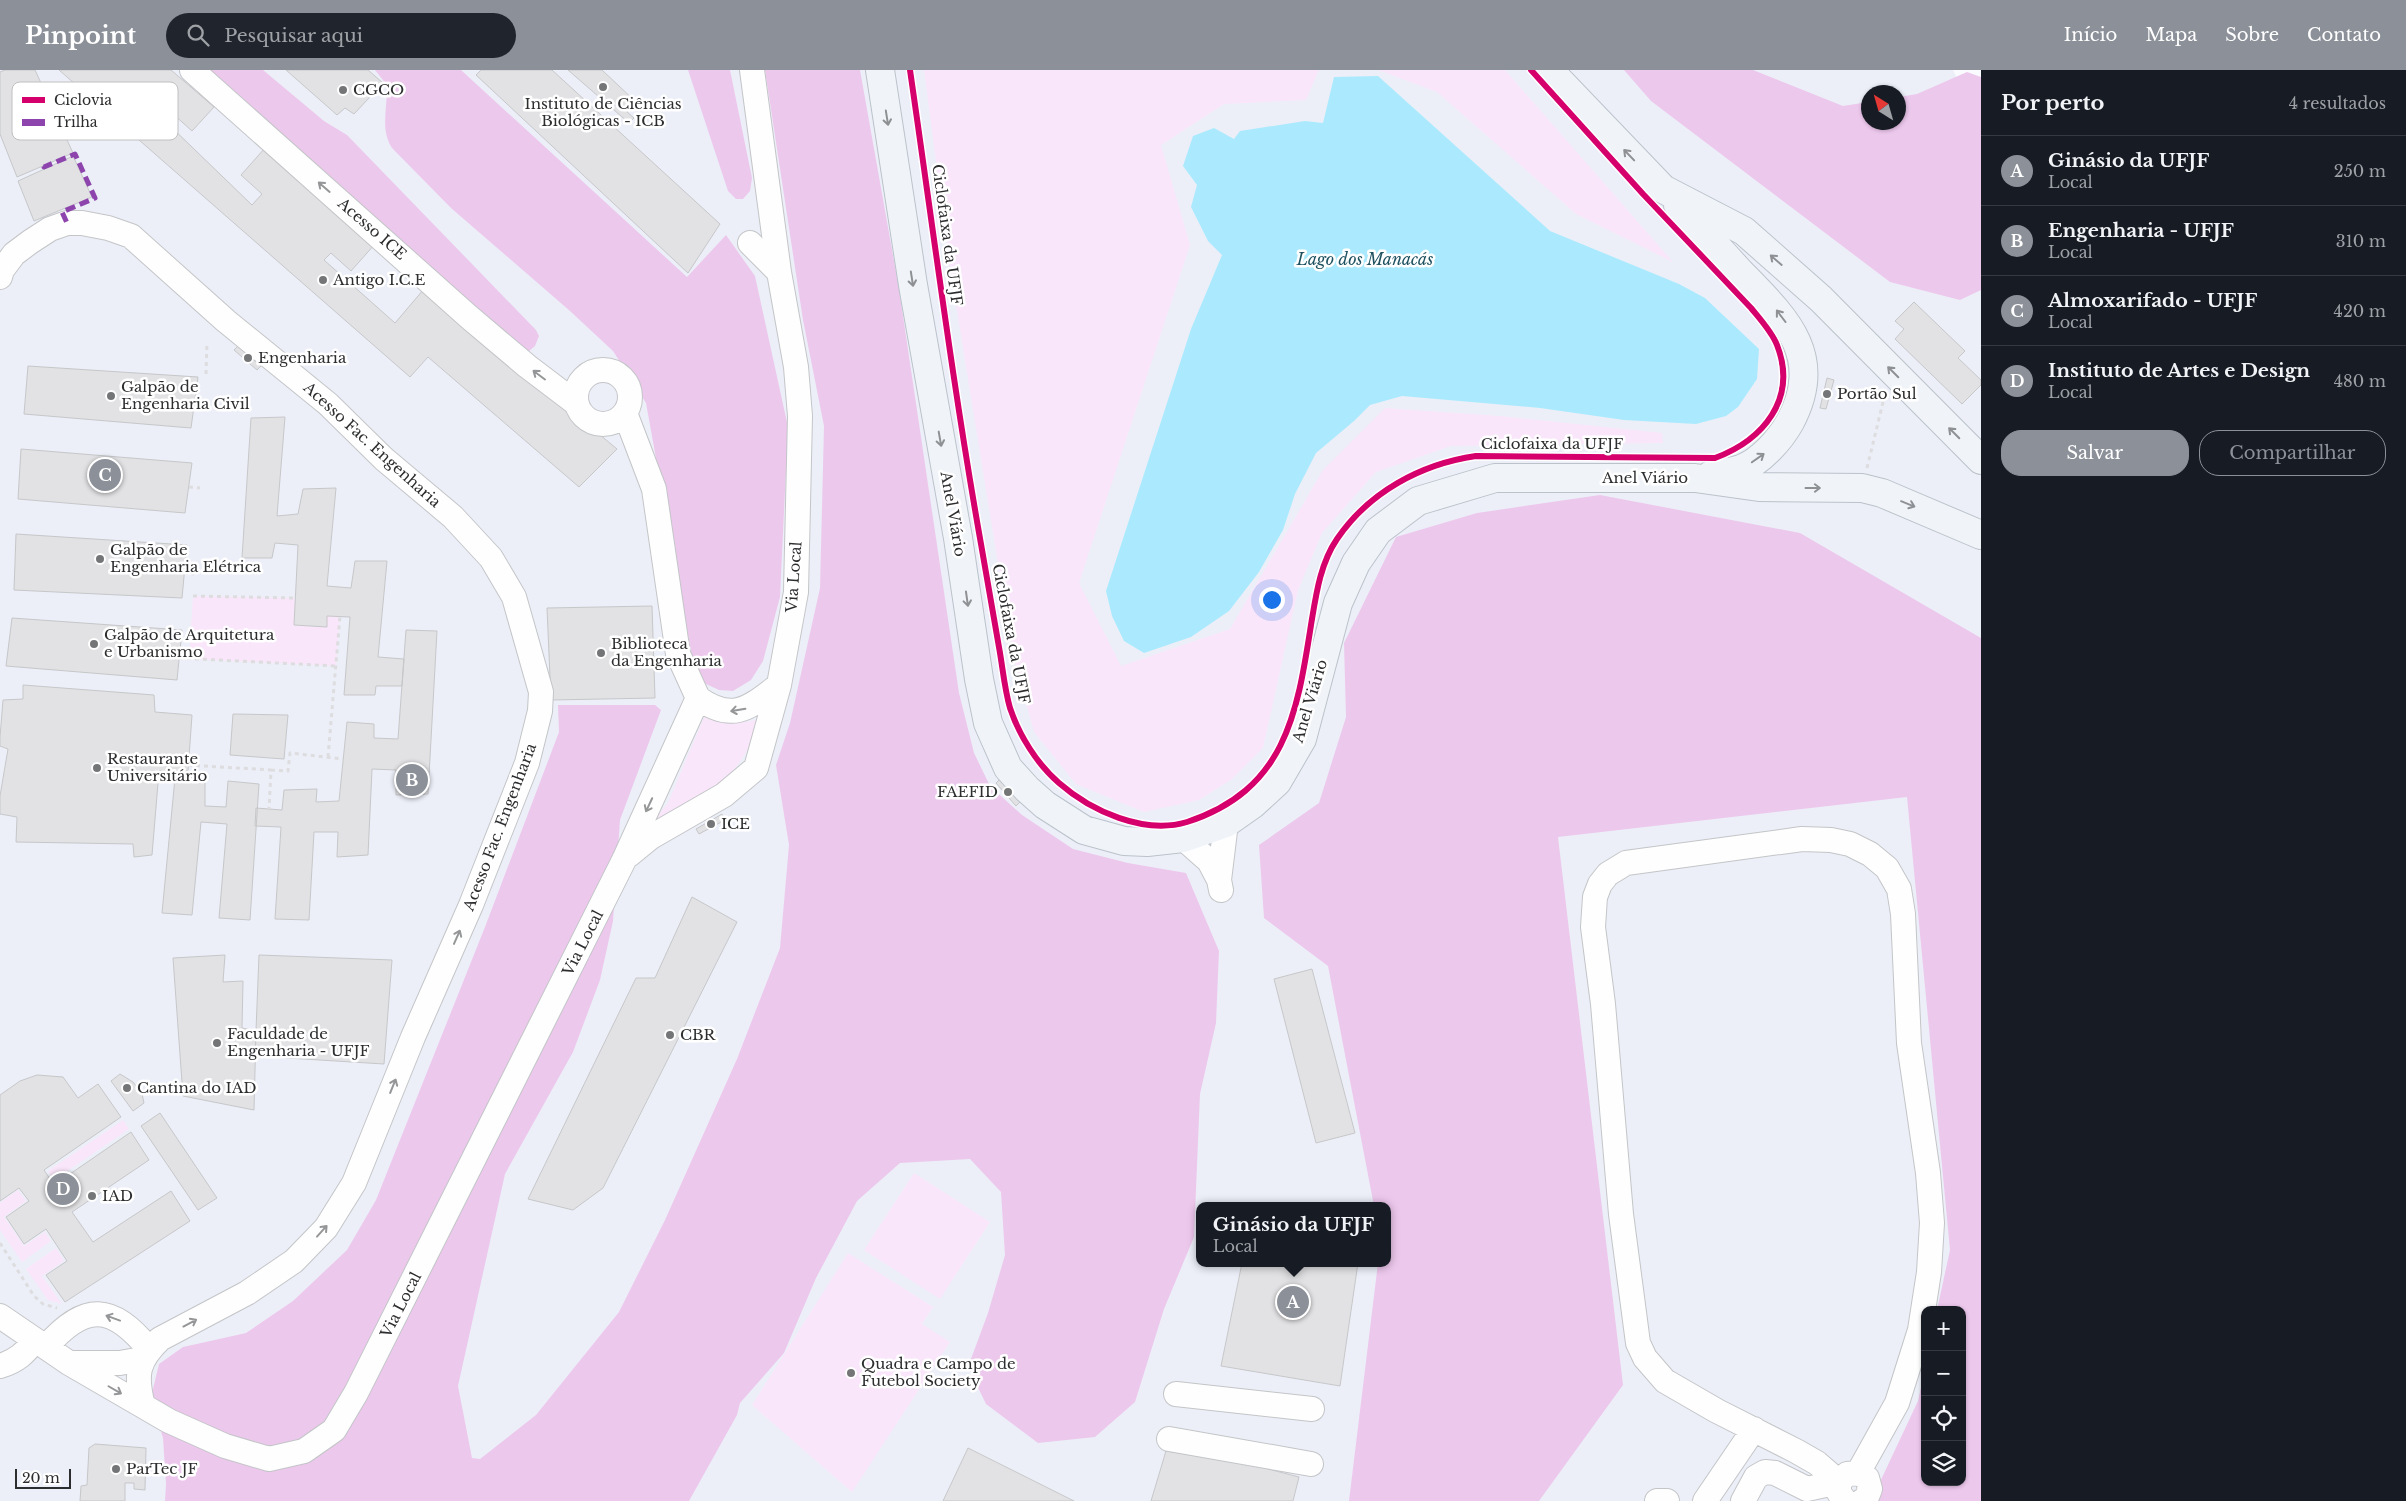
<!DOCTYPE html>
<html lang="pt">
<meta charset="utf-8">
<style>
body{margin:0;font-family:"Libre Baskerville",serif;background:#20242c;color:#f1f3f6}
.controls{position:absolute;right:15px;bottom:15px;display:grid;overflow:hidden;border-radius:10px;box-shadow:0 1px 4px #0004}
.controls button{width:45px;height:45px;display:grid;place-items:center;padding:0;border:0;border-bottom:1px solid #363941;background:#171b24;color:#f1f3f6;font:25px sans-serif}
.compass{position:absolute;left:1861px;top:15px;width:45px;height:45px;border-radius:50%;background:#171b24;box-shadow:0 1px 4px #0004;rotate:323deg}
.scale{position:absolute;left:15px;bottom:12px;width:56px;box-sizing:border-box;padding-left:5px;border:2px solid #2c2d2f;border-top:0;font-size:14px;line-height:18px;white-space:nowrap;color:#2c2d2f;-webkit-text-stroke:4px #fff;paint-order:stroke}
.you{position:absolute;left:1271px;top:529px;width:18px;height:18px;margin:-12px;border:4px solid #fff;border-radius:50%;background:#1a73e8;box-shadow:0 0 0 8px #1a73e833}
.badge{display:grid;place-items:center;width:32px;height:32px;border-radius:50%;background:#8c9099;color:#fff;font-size:16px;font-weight:700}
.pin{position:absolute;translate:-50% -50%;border:2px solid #fff;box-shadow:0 1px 5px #0006}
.popup{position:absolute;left:1196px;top:1132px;width:195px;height:65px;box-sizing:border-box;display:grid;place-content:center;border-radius:10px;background:#171b24;filter:drop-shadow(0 1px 4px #0005);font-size:16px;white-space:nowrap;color:#9ea1a6}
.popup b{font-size:19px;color:#f1f3f6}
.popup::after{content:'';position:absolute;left:50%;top:100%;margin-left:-10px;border:10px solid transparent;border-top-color:#171b24}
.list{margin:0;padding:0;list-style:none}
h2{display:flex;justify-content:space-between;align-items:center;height:65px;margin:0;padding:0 20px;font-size:21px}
h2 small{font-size:16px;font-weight:400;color:#9ea1a6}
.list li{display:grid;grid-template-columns:32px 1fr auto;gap:15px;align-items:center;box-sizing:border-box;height:70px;padding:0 20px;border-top:1px solid #363941}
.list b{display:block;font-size:19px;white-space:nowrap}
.list p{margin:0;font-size:16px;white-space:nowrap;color:#9ea1a6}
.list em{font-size:16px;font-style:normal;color:#9ea1a6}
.actions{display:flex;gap:10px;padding:15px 20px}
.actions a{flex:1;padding:11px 0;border:1px solid #8c9099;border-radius:20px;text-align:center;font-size:18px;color:#8c9099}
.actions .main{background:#8c9099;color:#fff}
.icon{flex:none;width:28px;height:28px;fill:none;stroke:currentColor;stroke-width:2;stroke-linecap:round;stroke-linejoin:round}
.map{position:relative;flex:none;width:1981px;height:1431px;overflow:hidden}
header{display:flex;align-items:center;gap:30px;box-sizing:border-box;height:70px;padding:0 25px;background:#8c9099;color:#fff}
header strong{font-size:24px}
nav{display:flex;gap:28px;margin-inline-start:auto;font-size:18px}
.search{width:350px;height:45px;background:#20242c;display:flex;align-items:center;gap:12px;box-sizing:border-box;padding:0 18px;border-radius:28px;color:#9ea1a6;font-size:19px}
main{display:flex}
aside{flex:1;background:#171b24}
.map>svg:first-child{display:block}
</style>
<header>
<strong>Pinpoint</strong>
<div class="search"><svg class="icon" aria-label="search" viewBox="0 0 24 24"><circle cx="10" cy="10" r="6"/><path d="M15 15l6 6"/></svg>Pesquisar aqui</div>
<nav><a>Início</a><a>Mapa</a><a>Sobre</a><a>Contato</a></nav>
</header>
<main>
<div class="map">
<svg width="1981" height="1431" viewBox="0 0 1981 1431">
<rect width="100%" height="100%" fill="#f9fbfe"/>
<path fill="#eceff8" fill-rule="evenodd" d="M0,0h1953l28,59v1372h-1981zM1868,22h30v30h-30zM1199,1136h188v57h-188zM1925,1240h37v172h-37z"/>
<path fill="#fae6fa" d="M924,0h395l-13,30 -82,4 -63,41 29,100 -111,338 42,83 109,-37 93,-159 62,-62 115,8 162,17 1,10 -212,3 -75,26 -54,61 -24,57 -35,158 -31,31 -33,21 -55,12 -68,-28 -42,-52 -21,-76 -63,-388z
M1378,0h127l168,192 -97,-48 -139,-122z
M193,526l102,2 -1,27 32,2 1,-11h13l-4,50 -147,-7z
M705,645l32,8 21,-3c-3,11 -6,22 -12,32 -18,33 -58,57 -92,68l14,-17z
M123,1050l6,9 -75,51 -6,-9z
M914,1103l76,49 -50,77 -76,-49z
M18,1120l8,11 -22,16 20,29 21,-14 6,9 -29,21 -22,-32v-27z
M56,1178l8,13 -22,15 20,28 -14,-4 -22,-31z
M848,1183l85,54 -11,17 28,18 -98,150 -100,-87z"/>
<path fill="#edc8ed" d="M202,0h61l61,51 23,14 189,195 3,6 -4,10 -7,6h-7z
M375,0h86l226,207 39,-42 29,41 33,151 -8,170 -17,64 -12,19 -18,11 -14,-1 -13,-6 -12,-16 -48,-265 -33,-52 -43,-40 -119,-103 -59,-60c-13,-20 -3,-42 -6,-64z
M688,0h42l22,108 -2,13 -7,8h-7l-8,-8z
M765,0h95l39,219 60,404 15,60 16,33 32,29 51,34 55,14 58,10 33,78 -3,72 -16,71 -6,143 -30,72 -29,93 -40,35 -57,6 -52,-39 -18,-37 20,-54 17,-58 -4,-63 -31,-33 -70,4 -43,38 -41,77 -32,75 -44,50 -3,12 -48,86h-524l1,-17 -3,-46 -12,-41 8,-33 24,-17 63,-14 47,-32 54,-51 29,-50 109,-273 74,-195 -1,-27h97l6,5 -41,110 -7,101 -13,59 -27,72 -68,122 -47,212 14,72 8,1 56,-44 83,-103 46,-92 72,-161 43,-111 9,-103 -13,-80 14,-42 30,-135 4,-162 -21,-106z
M1624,0h129l90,36 25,-4v20h30l1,-25 18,-3 50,-22 14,5v213l-21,10 -70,-18 -239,-181z
M1600,425l200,38 181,105v863h-110l47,-100 7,-32v113h37v-172h-25l13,-60 -43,-453 -349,40 65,548 -84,116h-190l29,-238h9v-57h-13l-46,-240 -64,-48 -5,-73 60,-42 27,-86 -2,-74 52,-106 81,-24z"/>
<path fill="#abeafe" d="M1378,6l172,155 129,53 26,14 54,51 -2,30 -19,28 -12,9 -30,8 -72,-4 -84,-12 -138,-12 -32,9 -16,16 -38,32 -21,41 -12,36 -24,42 -30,39 -38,26 -47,16 -20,-12 -12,-25 -6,-25 85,-262 31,-74 -14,-14 -17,-34 6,-22 -14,-19 10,-30 21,-8 20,11 6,-8 65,-10 18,2 11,-46z"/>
<path fill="#e2e2e5" stroke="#c6c7c9" d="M5,0h30l38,83 -56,24 -17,-43v-62z
M59,0h112l43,37 -22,24 -20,-18 -7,8 87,84 10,-11 -21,-19 24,-27 110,96 -24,27 -20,-18 -7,7 71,63 29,-34 193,160 -38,38 -151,-130 -18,20z
M286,0h82l15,13 -29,31 -9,-6 -8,7z
M481,0h71l168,154 -32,49 -212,-198z
M568,0h34l35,33 -10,9 7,6 -5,5z
M73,86l19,41 -58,24 -16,-40z
M1914,232l51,49 -7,7 23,22v5l-19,19 -67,-65 9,-10 -9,-8z
M239,275l22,21 -4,4 -23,-20z
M28,296l170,11 -7,51 -167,-14z
M1827,308l7,2 -8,29 -6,-1z
M285,347l-8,99 21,-2 5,-25 33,-1 -9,98 24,2 4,-27h32l-9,96 26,2 -2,27h-26l-1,9h-31l6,-78 -23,-1v11l-33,-2 4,-80 -23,-2 -3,15h-30l9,-140z
M21,379l171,14 -7,50 -167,-14z
M16,464l171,11 -5,53 -168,-8z
M652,536l3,92 -104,2 -4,-92z
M12,548l170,12 -5,50 -171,-14z
M406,560l31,1 -9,163 -32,1v-25l-24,-1 -4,86 -31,2 1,-25h-24l-5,88 -34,-1 6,-92 -26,-1 1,-18 26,2 2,-20 33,-1 -1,13 23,-1 8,-79 27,2v14l24,1z
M23,615l131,10 1,17 37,3 -4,56h-29l-7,84 -18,2 -1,-13 -117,-2 1,-25 -17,-3v-18l8,-47 -8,-3v-9l3,-37 20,-1z
M233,644l55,1 -4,44 -54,-4z
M175,708h30v28l21,1 2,-26 31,3 -9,136 -31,-2 8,-94 -26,-2 -9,93 -30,-2z
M1000,709l21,22 -5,5 -20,-23z
M722,744l3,6 -26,14 -3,-5z
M692,827l45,25 -134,266 -30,22 -45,-11 108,-221h19z
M225,885l-2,27 20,-1 -1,47 14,3 -2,79 -71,-14 -10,-138z
M259,885l133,5 -8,104 -129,-8z
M1312,899l43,164 -39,10 -42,-164z
M120,1004l13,8 9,12 2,9 -11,8 -22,-30z
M37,1005l26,2 15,21 20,-14 23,33 -77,53 10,15 77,-53 18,28 -77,52 21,30 78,-51 19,30 -125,81 -19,-27 21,-14 -21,-32 -22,15 -18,-27 23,-16 -10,-13 -19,13v-106l20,-14z
M160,1043l57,85 -19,12 -57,-84z
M1242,1193h116l-18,123 -119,-20z
M95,1374l51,4 -1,42 -11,-1v-6h-9v18h-45l1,-15 6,-1 2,-37z
M968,1378l106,53h-131z
M1166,1381l79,12 54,14 -6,24h-142z"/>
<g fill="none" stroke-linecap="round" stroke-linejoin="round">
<g stroke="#c3c5c7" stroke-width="26">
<path id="minor" d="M192,0l277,247 58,49 50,38
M750,173l29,29
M0,207l2,-7 12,-16 16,-12 20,-13 17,-6h15l26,5 23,8 95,85 102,83 56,55 69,58 38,41 23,39 27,95 -1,19 -13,52 -56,142 -58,132 -59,146 -28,45 -32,33 -47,32 -87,46c-23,22 -25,36 -17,67
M576 327a27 27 0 1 1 54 0a27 27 0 1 1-54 0Z
M625,343l29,76 24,165 20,44
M1183,768l26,23 10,19
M629,785l22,-18 73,-42 32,-27 23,-83 17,-93 4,-176 -4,-49 -17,-95 -27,-202
M1221,820l-2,-10 7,-57
M0,1246l69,47 100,58 56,25 44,13 35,-8 30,-21 22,-37 268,-533 74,-162c35,25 51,10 81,-13
M46,1277c39,-45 66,-43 103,2
M69,1293h51l22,-4
M0,1296c17,-5 25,-13 35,-26
M1176,1324l136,15
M1169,1369l142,25
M1839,1412l-22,-19 -21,-12 -79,-40 -52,-30 -20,-23 -7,-15 -17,-129 -18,-210 -10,-77 2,-30 5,-13 8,-10 18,-11 176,-24 29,1 19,4 20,10 17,14 12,21 4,25 6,129 19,130 4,50 -3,49 -9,58 -23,73 -39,70
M1657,1431h10
M1705,1431l49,-72
M1743,1431l13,-24 9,-5 10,1 32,16 32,-7
M1845,1431l-6,-8v-11l8,-8 11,-1 9,5 3,11 -4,10 -4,2"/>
</g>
<g stroke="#bbc2ca" stroke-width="30">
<path id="major" d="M880,0l33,215 45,253 21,141 9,44 20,45 19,21 18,16 39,25 40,11 23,1 36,-4 43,-15 27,-19 24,-22 25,-43 36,-136 18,-40 22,-32 40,-30 77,-23h200l64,9 103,1 20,5 99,42
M1549,0l114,119 81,42 77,68 160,161
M1678,135c21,22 42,45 62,67 44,45 86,83 50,150 -10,18 -30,40 -49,47 -9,3 -20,4 -30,6"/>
</g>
<path stroke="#dddddf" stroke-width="3" stroke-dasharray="4 4" stroke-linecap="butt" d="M206,304l1,-32
M1867,398l18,-74
M189,417l11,1
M184,503l10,1
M193,526l102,2
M179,588l157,8
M328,687l12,-141
M188,695l83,5 -2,39
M271,700l17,1 2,-18 53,6
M0,1173l34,53 9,8 14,4"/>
<use href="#minor" stroke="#fefeff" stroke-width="24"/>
<use href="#major" stroke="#f0f4f8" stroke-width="28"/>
<path stroke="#8e44ad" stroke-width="5" stroke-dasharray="10 5" stroke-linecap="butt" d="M43,96l1,1 31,-13 20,44 -33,14 5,11"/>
<g stroke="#fff" stroke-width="9">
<path id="cycleway" d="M910,0c23,158 43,317 71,474 6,36 13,73 19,109 3,18 5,38 10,55 9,27 27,56 49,75 32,28 85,52 128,39 98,-32 110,-107 124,-197 5,-30 9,-61 26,-86 32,-47 84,-75 139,-83l239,2c48,-18 83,-59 62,-113 -5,-13 -17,-26 -26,-37l-108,-114 -112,-124"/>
</g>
<use href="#cycleway" stroke="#d6006c" stroke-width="6"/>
</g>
<defs><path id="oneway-shaft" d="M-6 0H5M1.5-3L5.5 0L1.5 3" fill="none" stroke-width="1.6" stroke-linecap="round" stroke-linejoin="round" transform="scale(1.25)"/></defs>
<g stroke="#8e9094">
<use href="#oneway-shaft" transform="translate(887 48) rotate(81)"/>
<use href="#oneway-shaft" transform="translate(1629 85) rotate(-134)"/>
<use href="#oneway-shaft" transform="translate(1776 190) rotate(-139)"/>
<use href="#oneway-shaft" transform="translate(912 209) rotate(81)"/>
<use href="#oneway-shaft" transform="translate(1781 246) rotate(-127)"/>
<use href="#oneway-shaft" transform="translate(1893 302) rotate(-135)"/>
<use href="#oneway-shaft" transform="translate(1954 363) rotate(-135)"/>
<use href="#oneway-shaft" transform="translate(940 369) rotate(80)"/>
<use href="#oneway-shaft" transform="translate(1758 388) rotate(-35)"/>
<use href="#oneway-shaft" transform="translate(1813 418)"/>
<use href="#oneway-shaft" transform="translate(1908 434) rotate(22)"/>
<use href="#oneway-shaft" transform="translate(967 529) rotate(82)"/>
</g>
<g stroke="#959697">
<use href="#oneway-shaft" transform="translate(324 117) rotate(-139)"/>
<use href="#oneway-shaft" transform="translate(539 305) rotate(-143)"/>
<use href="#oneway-shaft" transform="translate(738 640) rotate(171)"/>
<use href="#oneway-shaft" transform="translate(649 735) rotate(115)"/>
<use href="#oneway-shaft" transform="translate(457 867) rotate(-66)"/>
<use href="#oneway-shaft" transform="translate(393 1016) rotate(-68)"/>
<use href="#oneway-shaft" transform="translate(322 1161) rotate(-48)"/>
<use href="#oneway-shaft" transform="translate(113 1248) rotate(-160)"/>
<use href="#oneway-shaft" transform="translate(190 1253) rotate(-28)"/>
<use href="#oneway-shaft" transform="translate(115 1320) rotate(30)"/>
</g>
<g fill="#747577" stroke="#fff" stroke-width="2">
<circle cx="603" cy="17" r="5"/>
<circle cx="343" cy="20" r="5"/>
<circle cx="323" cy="210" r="5"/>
<circle cx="248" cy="288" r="5"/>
<circle cx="1827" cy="324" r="5"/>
<circle cx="111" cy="326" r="5"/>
<circle cx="100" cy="489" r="5"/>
<circle cx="94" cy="574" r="5"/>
<circle cx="601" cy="583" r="5"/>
<circle cx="97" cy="698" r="5"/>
<circle cx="1008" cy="722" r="5"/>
<circle cx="711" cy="754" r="5"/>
<circle cx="670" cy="965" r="5"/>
<circle cx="217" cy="973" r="5"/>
<circle cx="127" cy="1018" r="5"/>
<circle cx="92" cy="1126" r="5"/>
<circle cx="851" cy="1303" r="5"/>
<circle cx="116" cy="1399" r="5"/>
</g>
<g text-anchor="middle" stroke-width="5" stroke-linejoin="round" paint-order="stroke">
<g font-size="15" fill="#2c2d2f" stroke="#fff" text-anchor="start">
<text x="353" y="25">CGCO</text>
<text x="603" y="39" text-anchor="middle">Instituto de Ciências<tspan x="603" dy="17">Biológicas - ICB</tspan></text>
<text x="333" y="215">Antigo I.C.E</text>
<text x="258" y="293">Engenharia</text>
<text x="121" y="322">Galpão de<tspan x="121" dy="17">Engenharia Civil</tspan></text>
<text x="1837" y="329">Portão Sul</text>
<text x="110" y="485">Galpão de<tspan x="110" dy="17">Engenharia Elétrica</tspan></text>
<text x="104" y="570">Galpão de Arquitetura<tspan x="104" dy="17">e Urbanismo</tspan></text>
<text x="611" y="579">Biblioteca<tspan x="611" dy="17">da Engenharia</tspan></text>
<text x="107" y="694">Restaurante<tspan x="107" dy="17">Universitário</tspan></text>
<text x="998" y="727" text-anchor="end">FAEFID</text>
<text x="721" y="759">ICE</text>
<text x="227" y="969">Faculdade de<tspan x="227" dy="17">Engenharia - UFJF</tspan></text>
<text x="680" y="970">CBR</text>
<text x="137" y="1023">Cantina do IAD</text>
<text x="102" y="1131">IAD</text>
<text x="861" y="1299">Quadra e Campo de<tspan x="861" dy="17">Futebol Society</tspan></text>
<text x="126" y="1404">ParTec JF</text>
</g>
<g font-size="15" fill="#2c2d2f" stroke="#fff">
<text transform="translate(372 159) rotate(41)" y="5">Acesso ICE</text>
<text transform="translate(947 165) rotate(82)" y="5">Ciclofaixa da UFJF</text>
<text x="1552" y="379">Ciclofaixa da UFJF</text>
<text transform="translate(372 375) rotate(42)" y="5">Acesso Fac. Engenharia</text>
<text x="1645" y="413">Anel Viário</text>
<text transform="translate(953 444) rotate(80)" y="5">Anel Viário</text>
<text transform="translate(794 507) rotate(-86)" y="5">Via Local</text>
<text transform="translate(1011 564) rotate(79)" y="5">Ciclofaixa da UFJF</text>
<text transform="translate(1310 631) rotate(-73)" y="5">Anel Viário</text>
<text transform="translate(500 757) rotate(-69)" y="5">Acesso Fac. Engenharia</text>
<text transform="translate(583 873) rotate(-63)" y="5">Via Local</text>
<text transform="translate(401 1235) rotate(-63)" y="5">Via Local</text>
</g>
<g font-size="16" font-style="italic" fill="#1f5261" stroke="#fff">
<text x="1365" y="195">Lago dos Manacás</text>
</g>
</g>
<rect x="12" y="12" width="166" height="58" rx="8" fill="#fff" stroke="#c0c0c1" stroke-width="1"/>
<rect x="22" y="27" width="23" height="6" fill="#d6006c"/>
<rect x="22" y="49" width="23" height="7" fill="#8e44ad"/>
<g font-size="14" fill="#2c2d2f">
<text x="54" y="35">Ciclovia</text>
<text x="54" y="57">Trilha</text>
</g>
</svg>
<div class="controls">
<button>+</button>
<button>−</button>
<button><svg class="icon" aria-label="locate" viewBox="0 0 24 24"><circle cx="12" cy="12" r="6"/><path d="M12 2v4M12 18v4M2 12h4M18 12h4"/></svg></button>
<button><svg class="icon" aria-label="layers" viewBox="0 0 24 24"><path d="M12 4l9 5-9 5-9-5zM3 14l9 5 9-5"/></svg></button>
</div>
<svg class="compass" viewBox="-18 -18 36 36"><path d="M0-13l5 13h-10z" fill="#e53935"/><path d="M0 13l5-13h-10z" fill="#9ea1a6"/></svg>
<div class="scale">20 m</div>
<div class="you"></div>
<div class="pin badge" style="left:1293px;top:1232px">A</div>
<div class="popup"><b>Ginásio da UFJF</b>Local</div>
<div class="pin badge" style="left:412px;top:710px">B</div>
<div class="pin badge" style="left:105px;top:405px">C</div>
<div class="pin badge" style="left:63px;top:1119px">D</div>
</div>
<aside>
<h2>Por perto<small>4 resultados</small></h2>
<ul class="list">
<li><span class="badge">A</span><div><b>Ginásio da UFJF</b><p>Local</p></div><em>250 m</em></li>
<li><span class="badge">B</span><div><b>Engenharia - UFJF</b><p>Local</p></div><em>310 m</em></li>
<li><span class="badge">C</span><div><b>Almoxarifado - UFJF</b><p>Local</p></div><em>420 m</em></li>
<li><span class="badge">D</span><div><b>Instituto de Artes e Design</b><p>Local</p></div><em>480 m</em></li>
</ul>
<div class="actions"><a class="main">Salvar</a><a>Compartilhar</a></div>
</aside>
</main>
